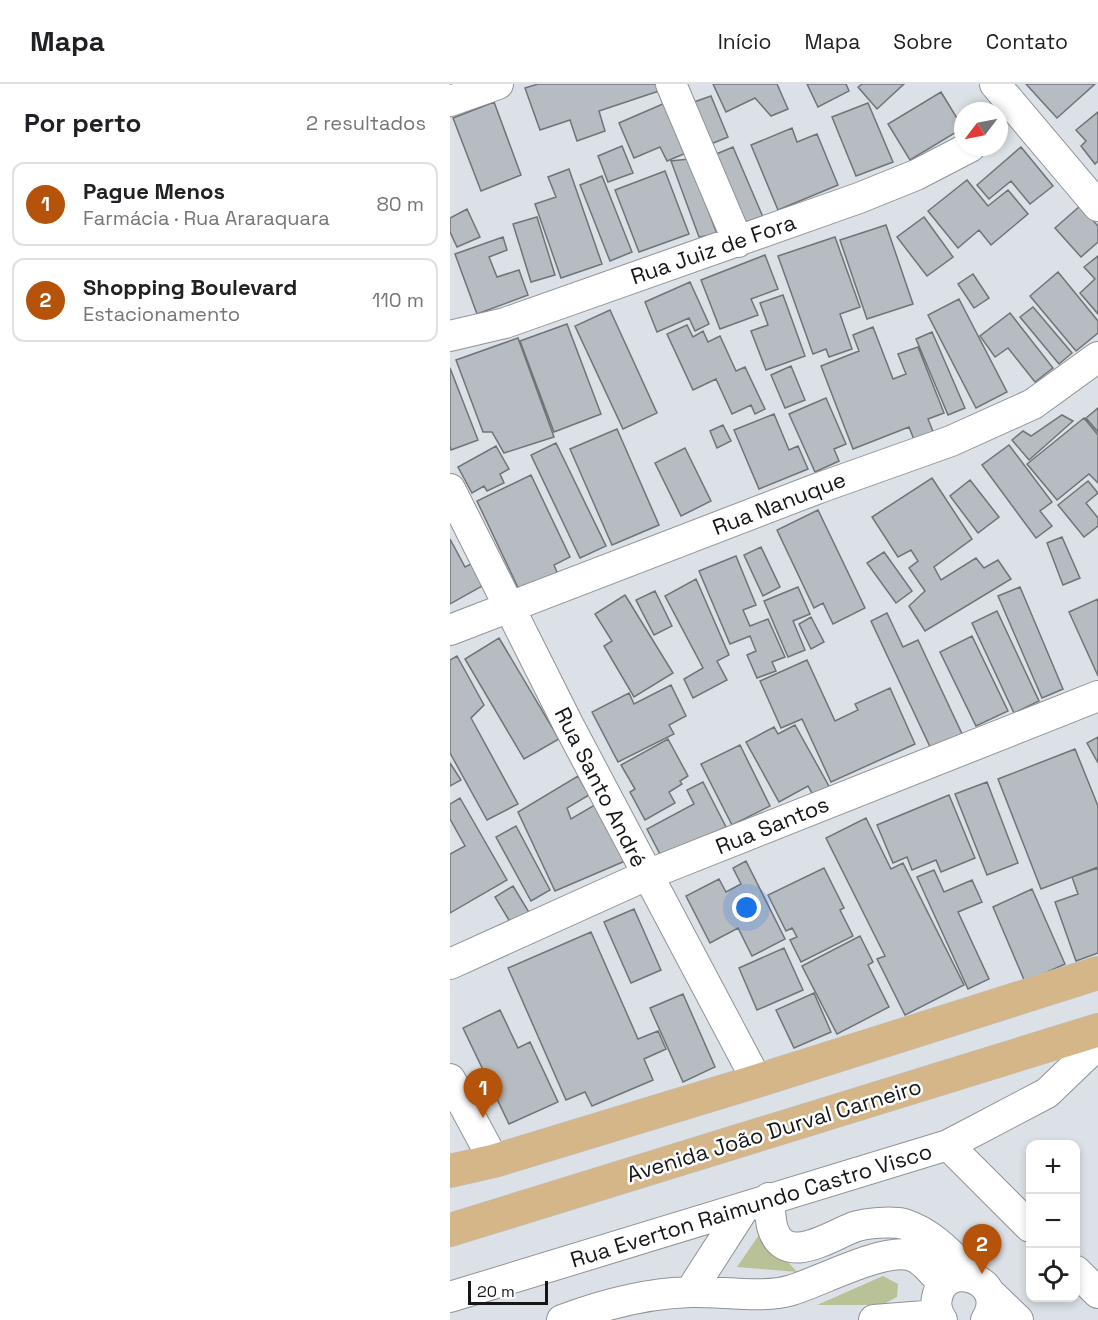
<!DOCTYPE html>
<html lang="pt">
<meta charset="utf-8">
<style>
body{margin:0;font-family:"Space Grotesk",sans-serif;background:#f6f6f6;color:#202124}
.controls{position:absolute;right:18px;bottom:18px;display:grid;overflow:hidden;border-radius:12px;box-shadow:0 3px 9px #0003}
.controls button{width:54px;height:54px;display:grid;place-items:center;padding:0;border:0;border-bottom:2px solid #e0e0e0;background:#fff;color:#202124;font:30px sans-serif}
.compass{position:absolute;left:504px;top:18px;width:54px;height:54px;border-radius:50%;background:#fff;box-shadow:0 3px 9px #0003;rotate:238deg}
.scale{position:absolute;left:18px;bottom:15px;width:80px;box-sizing:border-box;padding-left:6px;border:3px solid #151618;border-top:0;font-size:16px;line-height:21px;white-space:nowrap;color:#151618;-webkit-text-stroke:4px #fff;paint-order:stroke}
.you{position:absolute;left:297px;top:824px;width:21px;height:21px;margin:-15px;border:4px solid #fff;border-radius:50%;background:#1a73e8;box-shadow:0 0 0 9px #1a73e833}
.badge{display:grid;place-items:center;width:39px;height:39px;border-radius:50%;background:#b45309;color:#fff;font-size:20px;font-weight:700}
.pin{position:absolute;translate:-50% -50px;filter:drop-shadow(0 2px 3px #0008)}
.pin::after{content:'';position:absolute;top:32px;width:21px;height:18px;background:inherit;clip-path:polygon(0 0,100% 0,50% 100%)}
.list{margin:0;padding:0;list-style:none}
h2{display:flex;justify-content:space-between;align-items:center;height:78px;margin:0;padding:0 24px;font-size:26px}
h2 small{font-size:20px;font-weight:400;color:#757577}
.list li{display:grid;grid-template-columns:39px 1fr auto;gap:18px;align-items:center;box-sizing:border-box;height:84px;margin:0 12px 12px;padding:0 12px;border:2px solid #e0e0e0;border-radius:12px}
.list b{display:block;font-size:22px;white-space:nowrap}
.list p{margin:0;font-size:20px;white-space:nowrap;color:#757577}
.list em{font-size:20px;font-style:normal;color:#757577}
.icon{flex:none;width:33px;height:33px;fill:none;stroke:currentColor;stroke-width:2;stroke-linecap:round;stroke-linejoin:round}
.map{position:relative;flex:none;width:648px;height:1236px;overflow:hidden}
header{display:flex;align-items:center;gap:36px;box-sizing:border-box;height:84px;padding:0 30px;background:#fff;border-bottom:2px solid #e0e0e0}
header strong{font-size:28px}
nav{display:flex;gap:33px;margin-inline-start:auto;font-size:21px}
main{display:flex}
aside{flex:1;background:#fff}
.map>svg:first-child{display:block}
</style>
<header>
<strong>Mapa</strong>
<nav><a>Início</a><a>Mapa</a><a>Sobre</a><a>Contato</a></nav>
</header>
<main>
<aside>
<h2>Por perto<small>2 resultados</small></h2>
<ul class="list">
<li><span class="badge">1</span><div><b>Pague Menos</b><p>Farmácia · Rua Araraquara</p></div><em>80 m</em></li>
<li><span class="badge">2</span><div><b>Shopping Boulevard</b><p>Estacionamento</p></div><em>110 m</em></li>
</ul>
</aside>
<div class="map">
<svg width="648" height="1236" viewBox="0 0 648 1236">
<rect width="100%" height="100%" fill="#dce1e7"/>
<path fill="#b9c197" d="M311,1148l36,40 -60,-5z
M433,1192l15,8 -1,13 -15,8h-65z"/>
<path fill="#b7bcc2" stroke="#6f7479" stroke-width="1.5" d="M88,0h119l2,7 -60,20 6,20 -28,10 -7,-21 -30,10 -15,-42z
M263,0h64l11,25 -17,7 -16,-18 -29,14z
M357,0h39l3,7 -31,16z
M412,0h42l-27,25 -19,-22z
M576,0h69l-38,34z
M491,8l22,36 -53,32 -22,-36z
M261,12l17,41 -17,7 -17,-42z
M44,18l27,73 -40,16 -28,-73z
M215,19l21,50 -19,8 -7,-14 -26,11 -15,-35z
M418,19l25,59 -37,14 -24,-59z
M648,28v49l-3,3 -14,-18 5,-5 -10,-11z
M342,44l5,14 20,-8 21,51 -60,25 -27,-65z
M172,62l11,27 -25,9 -10,-26z
M283,63l30,70 -19,8 -30,-70z
M571,63l32,39 -23,18 -19,-23 -22,18 -12,-14z
M239,75l28,75 -18,3 -28,-76z
M119,85l33,95 -41,14 -26,-74 21,-7 -8,-20z
M215,87l24,63 -50,18 -24,-62z
M152,92l30,76 -22,9 -30,-76z
M517,96l21,26 20,-16 20,24 -37,31 -12,-15 -21,18 -30,-37z
M630,122l18,20v16l-17,15 -26,-29z
M17,125l13,28 -23,10 -7,-15v-14z
M87,133l18,58 -24,7 -18,-58z
M474,133l29,40 -26,19 -30,-39z
M436,141l27,79 -46,15 -27,-79z
M53,153l4,13 -18,7 8,20 22,-7 9,25 -51,19 -22,-60z
M385,153l25,70 -20,7 12,35 -23,8 -3,-8 -13,5 -35,-98z
M315,171l13,34 -27,10 7,16 -38,14 -19,-49z
M648,172v58l-18,-21 15,-14 -11,-12z
M608,188l40,49v12l-22,18 -46,-55z
M523,190l16,24 -15,10 -16,-24z
M240,198l19,42 -14,7 -6,-13 -32,14 -12,-30z
M333,211l22,61 -39,14 -15,-39 17,-6 -8,-22z
M509,215l48,93 -31,16 -48,-93z
M583,223l39,46 -13,11 -39,-47z
M160,226l47,103 -34,16 -48,-103z
M560,229l43,55 -18,14 -27,-34 -13,9 -15,-21z
M117,240l34,90 -47,18 -34,-91z
M237,241l6,12 10,-6 5,11 12,-6 16,35 9,-4 20,42 -10,5 -4,-9 -19,9 -16,-35 -23,11 -26,-56z
M423,243l20,52 13,-5 -8,-20 20,-7 26,66 -16,6 6,15 -19,8 -6,-15 -56,22 -32,-83 38,-15 -6,-16z
M482,248l33,76 -17,7 -32,-76z
M68,254l36,99 -50,16 -12,-21h-9l-27,-72z
M341,282l14,34 -20,8 -14,-33z
M0,284l28,72 -27,10 -1,-4z
M376,314l20,46 -12,5 5,12 -24,11 -26,-58z
M648,324v24l-12,-14z
M324,330l15,36 9,-4 10,23 -49,20 -25,-59z
M612,331l11,6 -44,39 -17,-20 11,-9 8,5z
M634,334l14,17v48l-9,-9 -32,26 -30,-36z
M273,341l8,16 -14,7 -7,-17z
M167,345l42,96 -47,20 -42,-96z
M106,359l50,103 -26,12 -49,-103z
M559,361l43,57 -12,9 12,15 -16,12 -54,-73z
M46,362l13,23 -9,5 4,9 -17,8 -3,-5 -12,7 -14,-26z
M235,364l26,53 -30,15 -26,-53z
M81,391l39,82 -16,8 5,12 -38,17 -44,-93z
M482,394l40,61 -38,28 7,13 35,-22 8,10 14,-8 13,19 -86,52 -16,-25 16,-15 -16,-23 9,-7 -7,-11 -13,7 -26,-40z
M520,396l29,37 -21,16 -28,-37z
M638,397l10,12 -12,10 12,15v8l-14,11 -26,-32z
M368,426l47,98 -32,16 -10,-21 -9,5 -37,-78z
M612,453l18,41 -17,7 -16,-42z
M0,455l15,28 8,-4 11,22 -34,19z
M311,463l19,40 -17,9 -19,-41z
M434,468l28,39 -16,12 -29,-40z
M286,472l20,49 -13,5 7,16 18,-7 17,38 -13,5 4,9 -19,7 -10,-23 9,-4 -6,-15 -20,8 -31,-73z
M246,495l33,76 -12,6 10,19 -34,18 -9,-19 19,-11 -38,-72z
M348,503l12,27 -17,7 12,29 -17,7 -24,-56z
M570,503l43,102 -21,9 -44,-102z
M205,507l17,35 -18,9 -18,-35z
M175,511l48,78 -39,24 -30,-51 8,-5 -17,-27z
M648,515v77l-29,-64z
M547,527l42,90 -25,12 -42,-90z
M437,529l16,34 15,-7 45,96 -31,15 -61,-130z
M361,533l13,25 -13,7 -12,-25z
M522,552l36,75 -32,15 -36,-74z
M49,554l60,101 -35,20 -59,-100z
M7,572l27,49 -13,13 47,86 -31,16 -37,-67v-93z
M357,576l28,61 23,-11 -3,-6 35,-16 25,56 -84,38 -29,-63 -21,9 -21,-47z
M221,601l15,31 -17,9 5,9 -56,28 -26,-50 37,-19 5,11z
M345,641l35,63 -16,9 -6,-11 -29,16 -33,-60 28,-15 4,7z
M648,653v26l-11,-20z
M218,655l20,37 -8,5 2,3 -13,8 6,11 -30,17 -15,-28 5,-3 -14,-24z
M290,661l30,61 -38,19 -31,-61z
M625,665l23,57v61l-57,22 -43,-110z
M0,679l11,17 -11,6z
M128,692l11,19 -22,13 4,11 27,-16 27,58 -70,30 -37,-79z
M253,698l23,45 -63,33 -16,-31 47,-25 -7,-14z
M537,698l31,81 -31,12 -32,-81z
M499,711l26,63 -34,14 -5,-12 -24,10 -5,-13 -14,6 -16,-38z
M10,714l47,82 -57,33v-59l15,-8 -15,-27v-15z
M416,734l25,51 12,-6 61,122 -59,30 -28,-56 8,-3 -59,-118z
M66,742l34,64 -19,11 -35,-64z
M296,777l39,78 -33,17 -14,-28 -28,15 -24,-47 33,-17 7,13 15,-8 -8,-16z
M374,784l20,40 -4,2 13,26 -52,26 -11,-22 7,-3 -5,-9 -6,3 -18,-36z
M648,784v85l-22,8 -21,-59 23,-8 -6,-17z
M484,786l10,22 28,-12 10,22 -24,10 31,67 -21,10 -51,-112z
M63,802l17,28 -18,11 -17,-28z
M582,805l33,75 -40,18 -32,-75z
M184,825l27,61 -30,13 -27,-61z
M141,848l47,107 20,-8 8,18 -22,10 9,21 -61,26 -7,-14 -19,8 -58,-132z
M410,852l13,26 -5,3 21,42 -52,27 -35,-68z
M334,864l19,42 -46,20 -18,-42z
M364,909l17,39 -37,16 -18,-38z
M233,910l32,73 -32,15 -33,-74z
M50,926l18,38 12,-6 28,60 -49,22 -46,-96z"/>
<g fill="none" stroke-linecap="round" stroke-linejoin="round">
<g stroke="#8e9398" stroke-width="32">
<path id="minor" d="M221,0l67,158
M545,0l103,122
M0,17l48,-17
M0,252l55,-13 354,-125 57,-23 54,-28
M0,405l118,235 189,357
M0,546l369,-142 132,-47 82,-37 65,-47
M0,880l197,-89 451,-179
M0,995l44,82
M498,1061l82,82
M319,1114c1,9 1,19 3,28 11,43 58,10 82,1 12,-4 38,-6 50,-3 29,9 49,33 69,53
M626,1187l22,22
M240,1208l54,-84
M539,1208l29,28
M0,1213l498,-152 99,-52 51,-49
M112,1236c40,-15 86,-27 129,-28 30,-1 73,7 101,-2 29,-9 89,-41 117,-35 14,3 25,19 34,29
M424,1236l64,-5
M492,1236c-5,-7 -7,-14 -5,-22 7,-41 74,-18 49,22"/>
</g>
<g stroke="#bdbebe" stroke-width="34">
<path id="major" d="M0,1087l44,-10 263,-80 341,-108
M0,1146l648,-200"/>
</g>
<use href="#minor" stroke="#fff" stroke-width="30"/>
<use href="#major" stroke="#d5b688" stroke-width="33"/>
</g>
<g text-anchor="middle" stroke-width="5" stroke-linejoin="round" paint-order="stroke">
<g font-size="22" fill="#151618" stroke="#fff">
<text transform="translate(263 165) rotate(-19)" y="8">Rua Juiz de Fora</text>
<text transform="translate(329 419) rotate(-21)" y="8">Rua Nanuque</text>
<text transform="translate(151 703) rotate(63)" y="8">Rua Santo André</text>
<text transform="translate(322 741) rotate(-22)" y="8">Rua Santos</text>
<text transform="translate(324 1046) rotate(-17)" y="8">Avenida João Durval Carneiro</text>
<text transform="translate(301 1121) rotate(-17)" y="8">Rua Everton Raimundo Castro Visco</text>
</g>
</g>
</svg>
<div class="controls">
<button>+</button>
<button>−</button>
<button><svg class="icon" aria-label="locate" viewBox="0 0 24 24"><circle cx="12" cy="12" r="6"/><path d="M12 2v4M12 18v4M2 12h4M18 12h4"/></svg></button>
</div>
<svg class="compass" viewBox="-18 -18 36 36"><path d="M0-13l5 13h-10z" fill="#e53935"/><path d="M0 13l5-13h-10z" fill="#757577"/></svg>
<div class="scale">20 m</div>
<div class="you"></div>
<div class="pin badge" style="left:33px;top:1034px">1</div>
<div class="pin badge" style="left:532px;top:1190px">2</div>
</div>
</main>
